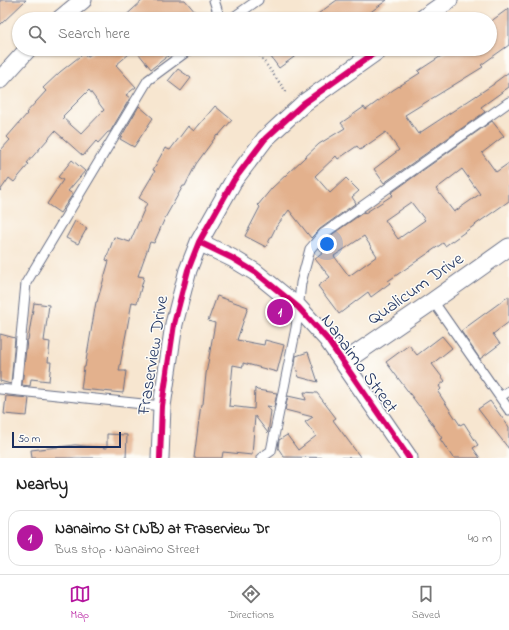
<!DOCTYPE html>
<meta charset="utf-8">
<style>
body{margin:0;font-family:"Indie Flower",sans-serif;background:#f6f6f6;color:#222}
.scale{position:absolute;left:12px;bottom:10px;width:109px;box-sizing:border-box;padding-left:4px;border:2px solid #1b2f5e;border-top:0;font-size:11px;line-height:14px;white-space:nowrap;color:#1b2f5e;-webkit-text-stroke:3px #fdfcf7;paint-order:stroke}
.you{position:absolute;left:327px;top:244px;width:14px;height:14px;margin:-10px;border:3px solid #fff;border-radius:50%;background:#1a73e8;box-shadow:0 0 0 6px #1a73e833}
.badge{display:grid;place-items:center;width:26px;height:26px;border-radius:50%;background:#b5179e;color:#fff;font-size:13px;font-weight:700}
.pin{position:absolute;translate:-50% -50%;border:2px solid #fff;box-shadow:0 1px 4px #0006}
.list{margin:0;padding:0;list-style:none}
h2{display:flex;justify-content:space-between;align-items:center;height:52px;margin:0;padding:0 16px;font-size:17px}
h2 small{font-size:13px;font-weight:400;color:#767676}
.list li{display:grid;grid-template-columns:26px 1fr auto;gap:12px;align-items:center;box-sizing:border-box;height:56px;margin:0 8px 8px;padding:0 8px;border:1px solid #e0e0e0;border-radius:12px}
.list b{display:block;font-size:15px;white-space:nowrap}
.list p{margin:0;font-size:13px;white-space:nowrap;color:#767676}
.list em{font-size:13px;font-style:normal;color:#767676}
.icon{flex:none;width:22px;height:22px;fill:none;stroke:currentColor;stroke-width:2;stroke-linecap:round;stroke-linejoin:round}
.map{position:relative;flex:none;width:509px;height:458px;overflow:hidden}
.search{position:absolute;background:#fff;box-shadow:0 1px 3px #0004;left:12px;right:12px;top:12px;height:44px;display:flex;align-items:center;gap:10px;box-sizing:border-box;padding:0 14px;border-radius:22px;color:#767676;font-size:15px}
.sheet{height:116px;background:#fff}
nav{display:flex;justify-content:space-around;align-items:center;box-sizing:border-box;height:56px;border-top:1px solid #e0e0e0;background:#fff;font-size:11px;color:#767676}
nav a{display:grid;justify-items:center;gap:2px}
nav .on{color:#b5179e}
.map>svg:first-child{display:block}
</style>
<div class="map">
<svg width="509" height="458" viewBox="0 0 509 458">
<rect width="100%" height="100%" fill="#fdfcf7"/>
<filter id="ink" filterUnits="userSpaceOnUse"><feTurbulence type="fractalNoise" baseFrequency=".025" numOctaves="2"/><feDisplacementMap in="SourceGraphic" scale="8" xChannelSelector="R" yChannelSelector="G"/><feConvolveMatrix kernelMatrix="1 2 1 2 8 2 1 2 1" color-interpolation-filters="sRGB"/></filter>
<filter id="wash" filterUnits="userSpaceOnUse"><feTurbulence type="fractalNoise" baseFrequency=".012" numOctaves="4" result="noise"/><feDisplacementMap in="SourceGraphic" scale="16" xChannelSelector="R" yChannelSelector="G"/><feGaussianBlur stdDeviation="0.9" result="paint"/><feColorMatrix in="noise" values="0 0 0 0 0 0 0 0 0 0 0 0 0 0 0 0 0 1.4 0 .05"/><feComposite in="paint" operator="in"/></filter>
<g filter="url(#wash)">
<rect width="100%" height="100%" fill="#f7e6d0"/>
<g id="blocks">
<path fill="#e3b18d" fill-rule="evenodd" d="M0,0h26l-26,25z
M143,0h42l16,19h-79z
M337,0h50l-26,19h-50z
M509,8v37l-28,20 2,2 -78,48 13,19 76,-50v-1l15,-11v15l-28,20 4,5 -101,71 -10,-14 25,-19 -13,-18 -26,18 -3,-4 -19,13 -2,-3 -21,20 15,17 16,-15 13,13 -7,6 4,6 -36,26 -9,9 -22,-28 -13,17 -10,20 -21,-11 15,-29 -2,-2 14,-17 47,-44 26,-16 -4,-5 23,-16 2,3 27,-20 27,-17 -2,-2 34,-22h38v-27z
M97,49h38l-19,16 20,22 -10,8 4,3 -20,34h-2l-10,11 -2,-2 -13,15 -28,-25 -28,32 2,1 -15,18 -5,-4 -9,13v-40l10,-11 -3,-3 20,-23 -1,-1 20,-22 -3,-3 17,-16 24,-19 3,4zM89,90l15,20 -23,24 -18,-16 1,-1 -1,-1z
M135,49h42l-26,20z
M265,49h40l-26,19z
M178,69l13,9 -10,13 -13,-10z
M139,106l14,12 -19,29 -14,-8z
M215,106l17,14 -14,16 -1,-1 -21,29 -11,22h-2l-18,32 -11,25 -4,-1 -12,34 6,1 -7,26 -5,-1 -13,69h7l-3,22 -42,-4 3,-22h1l11,-65h1l12,-41 -3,-1 8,-23 16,5 17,-39 -8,-5 16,-27 -2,-1 12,-22 5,2 18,-24 6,5z
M492,121l12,15 -22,17 14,19 13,-9v38l-64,45 -2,-3 -55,38 2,2 -19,14 -3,-5 -29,22 -21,-28 12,-9 -15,-18 8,-6 -4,-5 8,-10 37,-26 1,1 28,-18 -2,-2zM462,169l18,25 -26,18 -18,-23zM411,202l14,18 -27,19 -13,-19zM364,236l13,20 -28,20 -15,-20z
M72,160l13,11 -17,20 5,3 -13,19 -13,-9 16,-24 -5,-3z
M75,221l12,7 -9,16 -12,-6z
M217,296l31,11 -11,33 27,5 1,-5 19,5 -7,27 -34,-9v4l-10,-2 -4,41 25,3 1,-21 2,2 20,3 -3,14 -7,-1 4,5 -3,22 -13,-17 -3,39 -29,-3 -1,6h-28l7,-54h2l3,-30 9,-51 -7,-2z
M509,296v26l-16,12 7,10 -20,15 -19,-28z
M34,303l15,2 -5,36 6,1 -2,20h3l-2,19 -18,-2 -1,7 -8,-1 5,-45h1z
M0,334l15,4 -4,46 -11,-3z
M442,336l10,12 -20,16 13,17 -6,5 2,3 -3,3 22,33 4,-2 14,22 -5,3 7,10h-27l-13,-19 2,-1 -22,-32h-1l-33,-44 23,-17 8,10z
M308,352l10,30 -19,-5 -4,-12 1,-9z
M304,392l13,1 19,25 -3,2 28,38 -77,-1 -6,-9 1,-8 8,-5 11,15 18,-14 -11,-14 8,-5 -28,-7 3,-14 18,4z
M6,396l23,2 -2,18 -23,-2z
M490,401l19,26v22l-31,-40z
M107,434l20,1 -1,23h-94l-1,-8 44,-5 32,3z"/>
</g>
</g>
<g filter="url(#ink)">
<use href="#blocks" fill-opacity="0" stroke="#686f86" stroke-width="1"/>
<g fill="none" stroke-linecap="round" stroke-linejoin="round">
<g stroke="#686f86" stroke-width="11">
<path id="service" d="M214,0l6,19
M231,19l27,-19
M433,301l76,109
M0,389l162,17
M16,390l10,-107 122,-203 42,-31
M500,397l9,-6
M261,458l10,-7 25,-123 5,-45 9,-34 13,-15 186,-132"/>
</g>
<g stroke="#686f86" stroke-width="19">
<path id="minor" d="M60,19l23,-19
M422,19l27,-19
M0,80l28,-31
M199,242l33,16 23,14 43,35 29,32 82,119
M344,362l89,-61 76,-54
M160,458l2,-52 12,-82 14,-54 11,-28 35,-62 31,-41 39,-36 76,-54"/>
</g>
<path stroke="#686f86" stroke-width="2.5" stroke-dasharray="1 3" stroke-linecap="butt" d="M255,49l32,44"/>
<use href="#service" stroke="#fff" stroke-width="9"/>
<use href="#minor" stroke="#fff" stroke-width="17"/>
<g stroke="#fdfcf7" stroke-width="8">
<path id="cycleway" d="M199,242l33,16 23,14 43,35 29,32 82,119
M160,458l2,-52 12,-82 14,-54 11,-28 35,-62 31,-41 39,-36 76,-54"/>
</g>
<use href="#cycleway" stroke="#d6006c" stroke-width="6"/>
</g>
</g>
<g text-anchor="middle" stroke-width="3" stroke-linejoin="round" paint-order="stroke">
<g font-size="18" fill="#1b2f5e" stroke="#fdfcf7">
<text transform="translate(415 288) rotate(-35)" y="6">Qualicum Drive</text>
<text transform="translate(152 355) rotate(-81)" y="6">Fraserview Drive</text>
<text transform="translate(360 363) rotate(54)" y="6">Nanaimo Street</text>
</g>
</g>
</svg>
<div class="scale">50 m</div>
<div class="you"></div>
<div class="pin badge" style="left:280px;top:312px">1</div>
<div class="search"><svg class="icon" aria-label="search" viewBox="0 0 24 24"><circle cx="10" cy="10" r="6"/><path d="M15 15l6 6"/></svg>Search here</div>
</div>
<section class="sheet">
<h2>Nearby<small></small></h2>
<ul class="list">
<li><span class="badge">1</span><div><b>Nanaimo St (NB) at Fraserview Dr</b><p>Bus stop · Nanaimo Street</p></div><em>40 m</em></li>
</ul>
</section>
<nav>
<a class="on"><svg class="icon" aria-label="map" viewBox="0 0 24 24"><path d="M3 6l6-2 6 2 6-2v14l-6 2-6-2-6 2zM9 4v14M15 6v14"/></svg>Map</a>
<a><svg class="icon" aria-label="directions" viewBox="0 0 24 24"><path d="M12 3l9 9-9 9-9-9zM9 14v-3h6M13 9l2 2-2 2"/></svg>Directions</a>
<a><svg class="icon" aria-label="saved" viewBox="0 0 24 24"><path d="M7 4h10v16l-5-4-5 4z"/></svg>Saved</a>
</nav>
